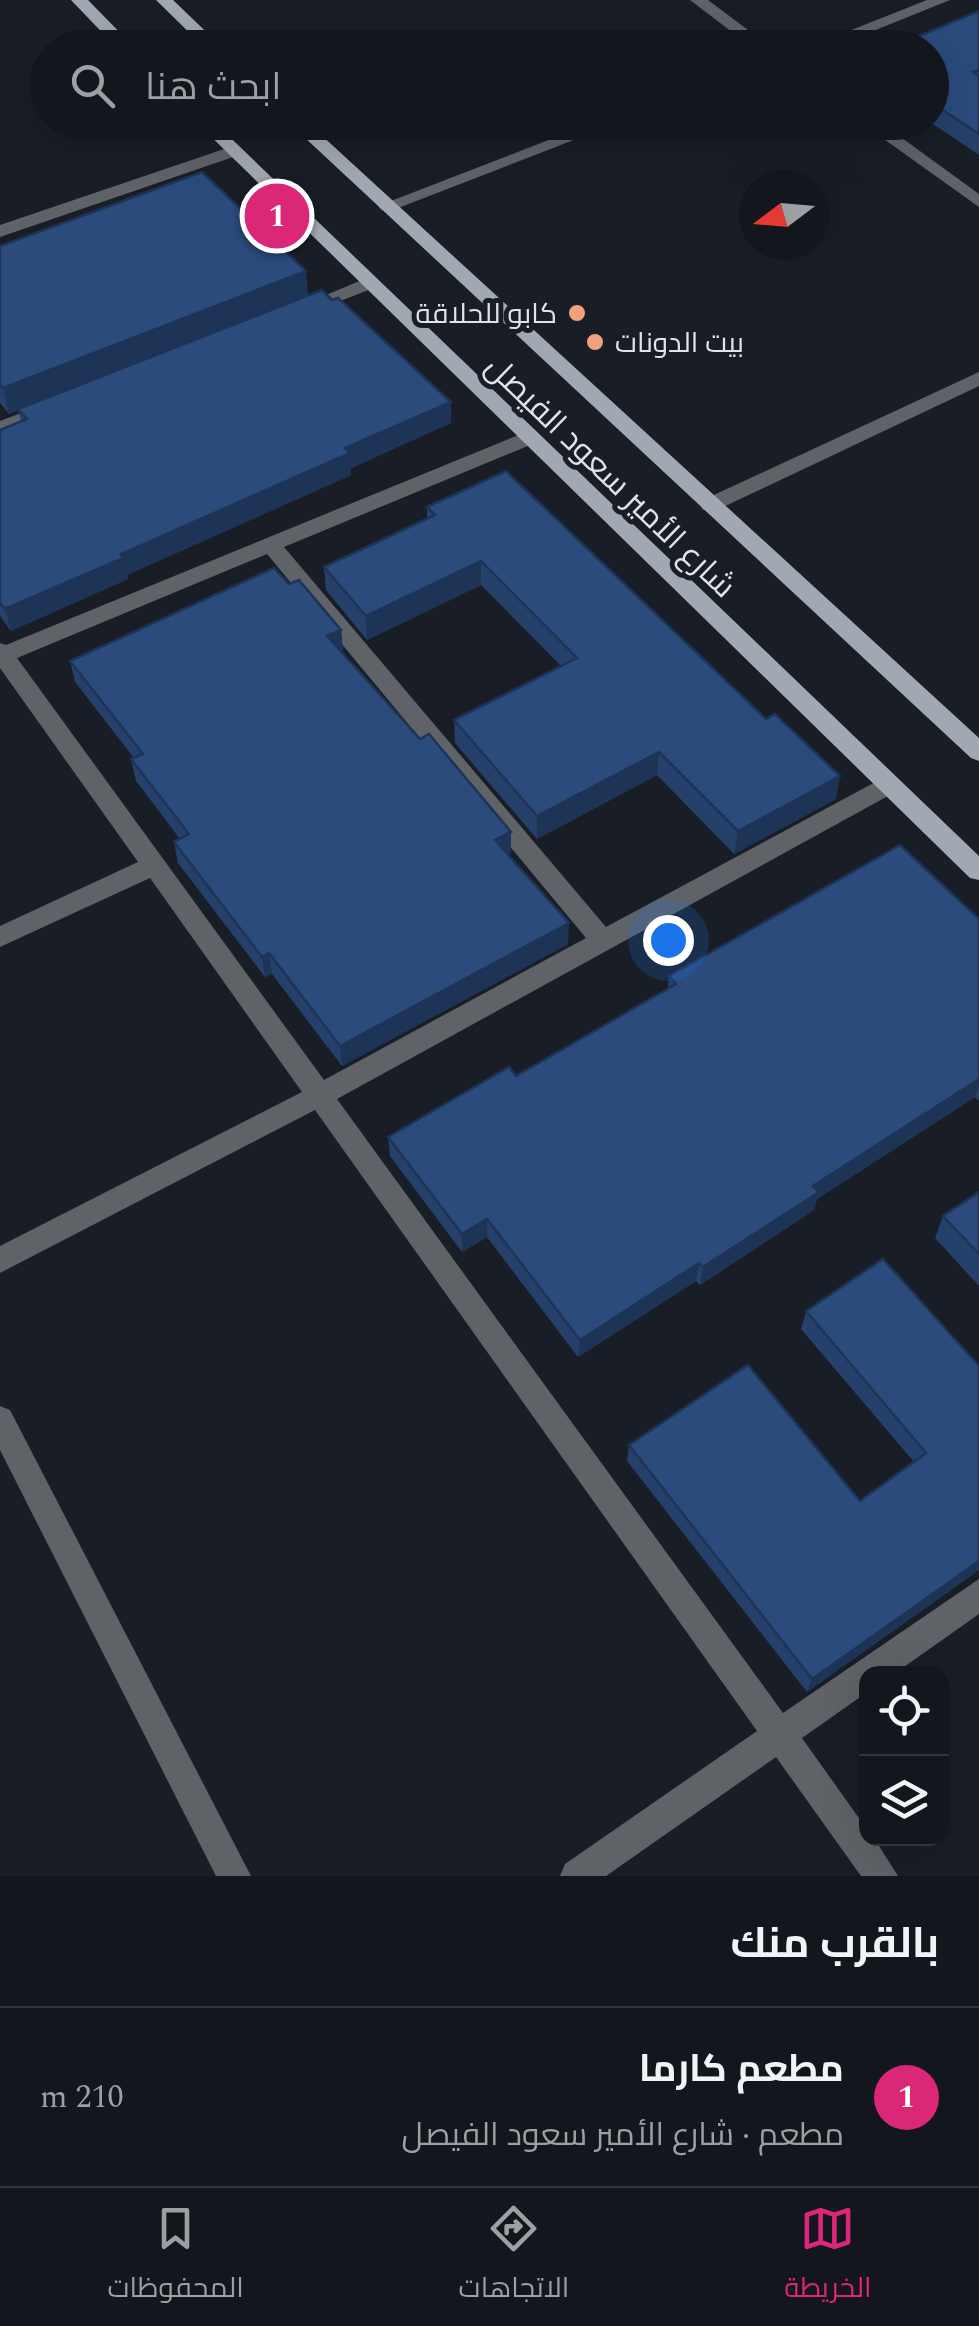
<!DOCTYPE html>
<html lang="ar">
<meta charset="utf-8">
<style>
body{margin:0;font-family:Spectral,Cairo,serif;background:#1c1f25;color:#f1f3f6;direction:rtl}
.controls{position:absolute;right:30px;bottom:30px;display:grid;overflow:hidden;border-radius:20px;box-shadow:0 10px 40px #0002}
.controls button{width:90px;height:90px;display:grid;place-items:center;padding:0;border:0;border-bottom:2px solid #32353b;background:#13161c;color:#f1f3f6;font:50px sans-serif}
.compass{position:absolute;left:739px;top:170px;width:90px;height:90px;border-radius:50%;background:#13161c;box-shadow:0 10px 40px #0002;rotate:254deg}
.you{position:absolute;left:668px;top:940px;width:35px;height:35px;margin:-25px;border:8px solid #fff;border-radius:50%;background:#1a73e8;box-shadow:0 0 0 15px #1a73e833}
.badge{display:grid;place-items:center;width:65px;height:65px;border-radius:50%;background:#db2777;color:#fff;font-size:32px;font-weight:700}
.pin{position:absolute;translate:-50% -50%;border:5px solid #fff;box-shadow:0 2px 10px #0006}
.list{margin:0;padding:0;list-style:none}
h2{display:flex;justify-content:space-between;align-items:center;height:130px;margin:0;padding:0 40px;font-size:42px}
h2 small{font-size:32px;font-weight:400;color:#9d9fa3}
.list li{display:grid;grid-template-columns:65px 1fr auto;gap:30px;align-items:center;box-sizing:border-box;height:180px;padding:0 40px;border-top:2px solid #32353b}
.list b{display:block;font-size:38px;white-space:nowrap}
.list p{margin:0;font-size:32px;white-space:nowrap;color:#9d9fa3}
.list em{font-size:32px;font-style:normal;color:#9d9fa3}
.icon{flex:none;width:55px;height:55px;fill:none;stroke:currentColor;stroke-width:2;stroke-linecap:round;stroke-linejoin:round}
.map{position:relative;flex:none;width:979px;height:1876px;overflow:hidden;direction:ltr}
.search{position:absolute;background:#13161c;box-shadow:0 10px 40px #0002;left:30px;right:30px;top:30px;height:110px;display:flex;align-items:center;gap:25px;box-sizing:border-box;padding:0 35px;border-radius:55px;color:#9d9fa3;font-size:38px}
.sheet{height:310px;background:#13161c}
nav{display:flex;justify-content:space-around;align-items:center;box-sizing:border-box;height:140px;border-top:2px solid #32353b;background:#13161c;font-size:28px;color:#9d9fa3}
nav a{display:grid;justify-items:center;gap:5px}
nav .on{color:#db2777}
.map>svg:first-child{display:block}
</style>
<div class="map">
<svg width="979" height="1876" viewBox="0 0 979 1876">
<rect width="100%" height="100%" fill="#191e26"/>
<g fill="none" stroke-linecap="round" stroke-linejoin="round">
<path fill="#5f6267" fill-rule="evenodd" d="M690,0h18l64,48h-19z
M927,0h23l-119,48h-25z
M595,122h25l-227,88h-12l-3,-4z
M860,122h20l99,72v13z
M233,146l6,1v8l-239,82v-12z
M369,277l9,6 -2,4 -71,28h-14l-3,-4z
M979,372v14l-262,124h-14l-3,-5 3,-5z
M51,402l7,1v10l-58,22v-14z
M528,431l10,7 -3,5 -251,104 322,380 275,-148 8,-3 12,9 -4,6 -560,308 446,614 196,-134v35l-85,60h-28v19l-64,45 64,90v10h8l24,38h-37l-85,-119 -170,119h-46l5,-12 192,-133 -442,-621 -315,163v-27l302,-154 -152,-214 -150,69v-21l138,-64 -138,-194v-25l6,2zM267,554l319,384 -262,142 -307,-422z
M0,1406l10,4 241,466h-35l-216,-426z"/>
<path fill="#a2a8b1" fill-rule="evenodd" d="M71,0h17l47,48h-18z
M156,0h17l50,48h-18z
M196,122h18l765,734v24l-9,-2z
M288,122h19l672,616v23l-8,-3z"/>
</g>
<path fill="#25406b" d="M979,11v144l-49,-33h2v-74z
M0,246l308,50 143,106v21l-100,45v7l-224,100 1,4 -117,52 -11,-15v-186l21,-9 -3,-11 -9,4 -9,-11z
M427,507l409,292 -102,55 -77,-79 -120,64 -82,-96 -1,-23 107,-54 -80,-81 -114,55 -41,-50 -2,-23 103,-48z
M289,584l52,46 2,21 -2,1 79,87 91,93v21l-3,2 60,89 -226,122 -70,-92 -7,3 -87,-114 -4,-21 6,-3 -44,-58 -5,-22 3,-1 -59,-76 -5,-21z
M979,919v182l-4,-4 -158,102 -3,11 -114,75 -4,-4 -118,76 -91,-120 -25,15 -72,-96 -2,-19 128,-61 152,-88 1,-12z
M979,1192v94l-44,-48 8,-22z
M806,1311l173,55v204l-172,122 -180,-231 2,-16 231,56 54,-39 -113,-133z"/>
<path fill="#1e3457" d="M306,271l2,26 -299,117 -6,-26z
M451,402v21l-100,45v7l-224,100 1,4 -117,52 -6,-22 340,-161z
M481,561v24l-114,55 -1,-24z
M341,630l2,21 -14,7 -2,-22z
M659,752l-2,23 -120,64v-23z
M840,776l-4,23 -102,55 4,-23z
M511,832v21l-16,8v-21z
M569,923l-1,21 -226,122 -2,-20z
M269,953l3,21 -7,3 -3,-20z
M979,1079v7l-4,11 -158,102 -3,11 -114,75 3,-18 110,-81z
M487,1219v18l-25,15v-18z
M699,1263l-3,18 -118,76 2,-17z
M979,1561v9l-172,122 5,-13z"/>
<path fill="#2b4b7c" stroke="#1e3457" stroke-width="2.5" d="M979,11v59l-6,2 6,4v58l-47,-31v-55h-72l40,-17 12,8z
M202,172l104,99 -303,117 -3,-3v-139z
M322,290l10,10 6,-2 113,104 -106,46 5,5 -229,101 2,4 -118,51 -5,-6v-173l27,-11 -9,-10z
M506,471l260,248 9,-5 65,62 -102,55 -79,-79 -122,64 -83,-96 123,-62 -96,-97 -115,55 -42,-49 111,-52 -8,-8z
M274,568l15,16 10,-4 42,50 -14,6 93,103 9,-5 82,98 -16,8 74,83 -229,123 -71,-93 -7,4 -88,-115 15,-8 -58,-75 12,-5 -73,-93z
M900,845l79,74v160l-166,107 6,6 -116,75 -4,-4 -119,77 -93,-121 -25,15 -74,-97 121,-70 7,9 160,-92 -7,-8z
M979,1192v62l-36,-38z
M883,1259l96,107v195l-167,118 -183,-234 119,-80 112,136 66,-48 -120,-142z"/>
<g fill="#f1a17c" stroke="#191e26" stroke-width="4">
<circle cx="577" cy="313" r="10"/>
<circle cx="595" cy="342" r="10"/>
</g>
<g text-anchor="middle" stroke-width="10" stroke-linejoin="round" paint-order="stroke">
<g font-size="28" fill="#e0e4e9" stroke="#191e26" text-anchor="end">
<text x="557" y="323">كابو للحلاقة</text>
<text x="615" y="352" text-anchor="start">بيت الدونات</text>
</g>
<g font-size="32" fill="#e0e4e9" stroke="#191e26">
<text transform="translate(611 476) rotate(44)" y="11">شارع الأمير سعود الفيصل</text>
</g>
</g>
</svg>
<div class="controls">
<button><svg class="icon" aria-label="locate" viewBox="0 0 24 24"><circle cx="12" cy="12" r="6"/><path d="M12 2v4M12 18v4M2 12h4M18 12h4"/></svg></button>
<button><svg class="icon" aria-label="layers" viewBox="0 0 24 24"><path d="M12 4l9 5-9 5-9-5zM3 14l9 5 9-5"/></svg></button>
</div>
<svg class="compass" viewBox="-18 -18 36 36"><path d="M0-13l5 13h-10z" fill="#e53935"/><path d="M0 13l5-13h-10z" fill="#9d9fa3"/></svg>
<div class="you"></div>
<div class="pin badge" style="left:277px;top:216px">1</div>
<div class="search"><svg class="icon" aria-label="search" viewBox="0 0 24 24"><circle cx="10" cy="10" r="6"/><path d="M15 15l6 6"/></svg>ابحث هنا</div>
</div>
<section class="sheet">
<h2>بالقرب منك<small></small></h2>
<ul class="list">
<li><span class="badge">1</span><div><b>مطعم كارما</b><p>مطعم · شارع الأمير سعود الفيصل</p></div><em>210 m</em></li>
</ul>
</section>
<nav>
<a class="on"><svg class="icon" aria-label="map" viewBox="0 0 24 24"><path d="M3 6l6-2 6 2 6-2v14l-6 2-6-2-6 2zM9 4v14M15 6v14"/></svg>الخريطة</a>
<a><svg class="icon" aria-label="directions" viewBox="0 0 24 24"><path d="M12 3l9 9-9 9-9-9zM9 14v-3h6M13 9l2 2-2 2"/></svg>الاتجاهات</a>
<a><svg class="icon" aria-label="saved" viewBox="0 0 24 24"><path d="M7 4h10v16l-5-4-5 4z"/></svg>المحفوظات</a>
</nav>
